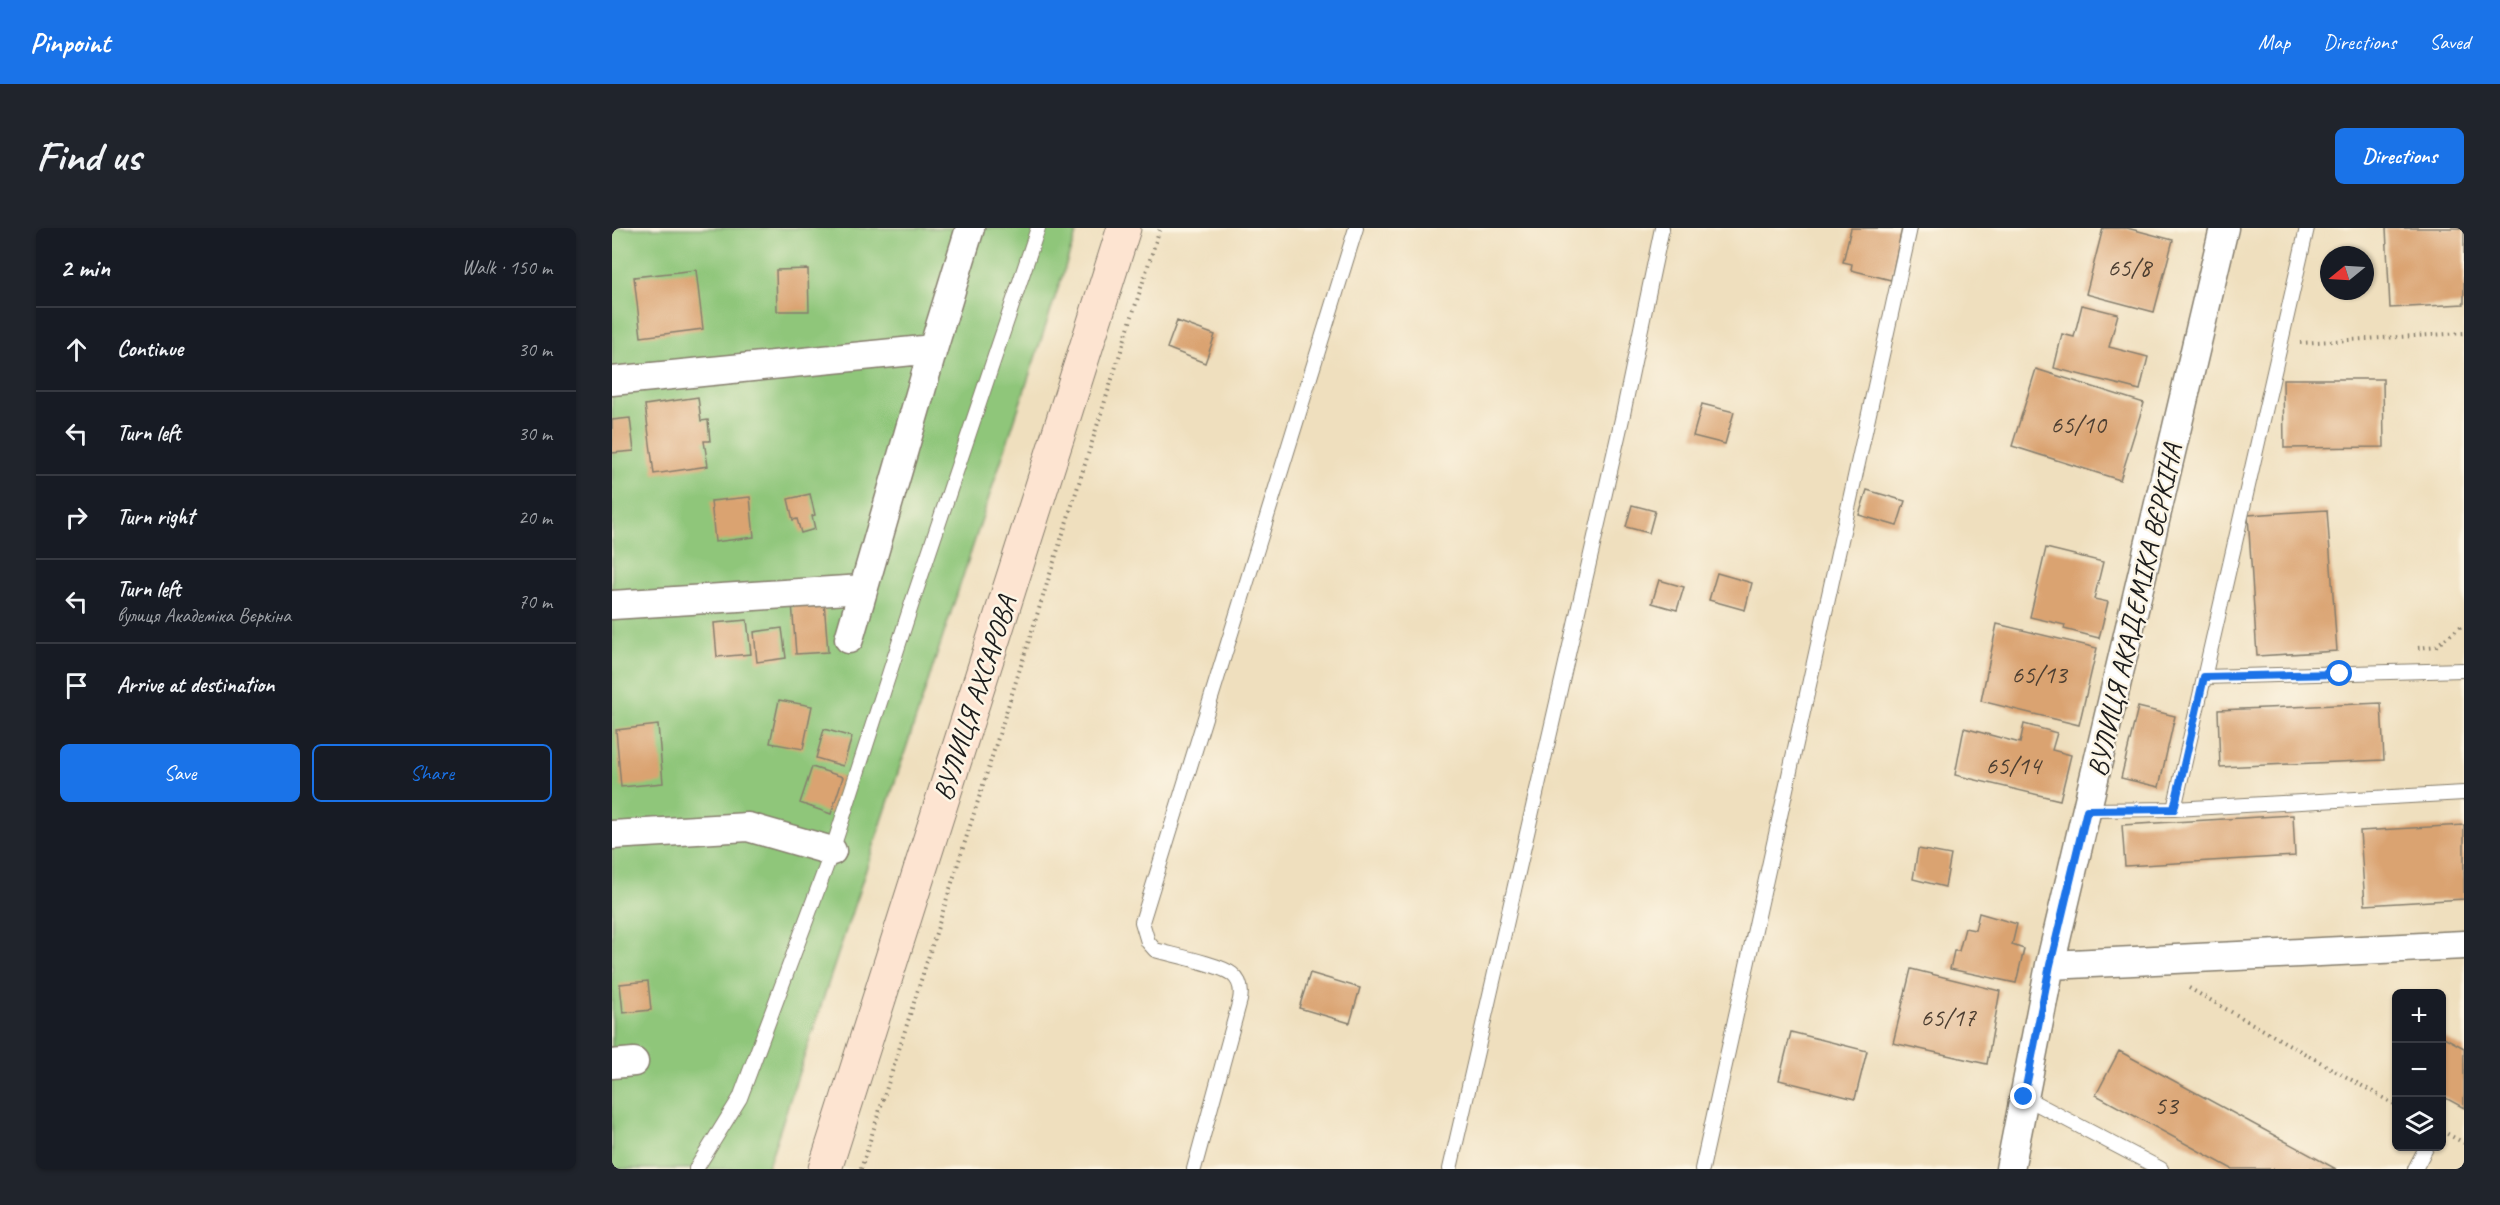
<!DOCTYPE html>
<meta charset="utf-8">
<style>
body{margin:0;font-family:Caveat,sans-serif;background:#20242c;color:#f1f3f6}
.controls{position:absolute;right:18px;bottom:18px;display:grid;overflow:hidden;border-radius:9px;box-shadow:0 2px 4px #0004}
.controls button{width:54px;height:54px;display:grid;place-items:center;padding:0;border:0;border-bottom:2px solid #363941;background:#171b24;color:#f1f3f6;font:30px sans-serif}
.compass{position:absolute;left:1708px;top:18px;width:54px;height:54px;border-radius:50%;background:#171b24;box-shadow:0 2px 4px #0004;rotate:252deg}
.stop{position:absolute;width:18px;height:18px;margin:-14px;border:4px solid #1a73e8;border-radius:50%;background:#fff}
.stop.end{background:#1a73e8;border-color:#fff;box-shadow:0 2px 6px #0008}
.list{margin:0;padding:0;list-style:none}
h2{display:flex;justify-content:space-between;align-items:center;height:78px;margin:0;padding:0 24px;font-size:26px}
h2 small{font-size:20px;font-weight:400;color:#9ea1a6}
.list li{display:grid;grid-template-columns:39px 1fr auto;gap:18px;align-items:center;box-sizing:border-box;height:84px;padding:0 24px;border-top:2px solid #363941}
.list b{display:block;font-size:22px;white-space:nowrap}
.list p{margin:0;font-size:20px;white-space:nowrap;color:#9ea1a6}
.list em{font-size:20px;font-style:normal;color:#9ea1a6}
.actions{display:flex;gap:12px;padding:18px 24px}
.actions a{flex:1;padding:14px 0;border:2px solid #1a73e8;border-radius:9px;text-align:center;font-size:21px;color:#1a73e8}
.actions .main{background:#1a73e8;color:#fff}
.icon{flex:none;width:33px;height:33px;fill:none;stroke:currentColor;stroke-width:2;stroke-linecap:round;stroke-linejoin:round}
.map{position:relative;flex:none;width:1852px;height:941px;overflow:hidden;border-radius:9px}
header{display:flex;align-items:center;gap:36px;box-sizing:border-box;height:84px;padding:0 30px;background:#1a73e8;color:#fff}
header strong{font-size:28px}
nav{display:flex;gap:33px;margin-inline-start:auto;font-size:21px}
.intro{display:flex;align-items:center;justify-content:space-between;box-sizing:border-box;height:144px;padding:0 36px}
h1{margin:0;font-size:42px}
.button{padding:15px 27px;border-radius:9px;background:#1a73e8;color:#fff;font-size:21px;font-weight:700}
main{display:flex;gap:36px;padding:0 36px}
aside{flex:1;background:#171b24;border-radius:9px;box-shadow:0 2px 4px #0004}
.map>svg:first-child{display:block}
</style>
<header>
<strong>Pinpoint</strong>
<nav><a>Map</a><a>Directions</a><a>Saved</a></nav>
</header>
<div class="intro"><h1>Find us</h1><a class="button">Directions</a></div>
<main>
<aside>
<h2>2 min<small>Walk · 150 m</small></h2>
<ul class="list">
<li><svg class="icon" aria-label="ahead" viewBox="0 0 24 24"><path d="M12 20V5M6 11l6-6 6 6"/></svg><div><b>Continue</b></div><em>30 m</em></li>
<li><svg class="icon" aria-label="left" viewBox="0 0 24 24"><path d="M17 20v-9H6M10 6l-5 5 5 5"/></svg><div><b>Turn left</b></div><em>30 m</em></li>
<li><svg class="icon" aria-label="right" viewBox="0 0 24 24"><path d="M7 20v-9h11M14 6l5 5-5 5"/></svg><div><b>Turn right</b></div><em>20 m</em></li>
<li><svg class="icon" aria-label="left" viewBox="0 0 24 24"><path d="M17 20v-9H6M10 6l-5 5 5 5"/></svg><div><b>Turn left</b><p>вулиця Академіка Вєркіна</p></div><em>70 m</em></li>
<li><svg class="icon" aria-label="arrive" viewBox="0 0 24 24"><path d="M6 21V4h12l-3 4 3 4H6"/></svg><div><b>Arrive at destination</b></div></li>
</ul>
<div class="actions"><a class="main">Save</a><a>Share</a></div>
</aside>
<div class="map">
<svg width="1852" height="941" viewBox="0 0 1852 941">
<rect width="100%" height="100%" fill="#fcf5e5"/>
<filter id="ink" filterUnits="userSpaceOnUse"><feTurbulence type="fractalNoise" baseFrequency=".0167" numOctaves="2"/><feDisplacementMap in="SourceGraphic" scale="12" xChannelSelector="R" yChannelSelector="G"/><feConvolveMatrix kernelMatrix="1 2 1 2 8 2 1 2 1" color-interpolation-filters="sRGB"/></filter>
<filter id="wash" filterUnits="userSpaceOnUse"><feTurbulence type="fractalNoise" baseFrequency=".008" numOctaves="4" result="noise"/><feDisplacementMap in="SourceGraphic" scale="24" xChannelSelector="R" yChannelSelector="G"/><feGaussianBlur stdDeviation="1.35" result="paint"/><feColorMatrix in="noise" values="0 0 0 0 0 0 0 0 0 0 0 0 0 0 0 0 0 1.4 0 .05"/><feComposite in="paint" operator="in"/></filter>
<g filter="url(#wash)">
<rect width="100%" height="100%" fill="#efdfbe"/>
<path fill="#8fc67a" stroke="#56714b" stroke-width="1.5" d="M0,0h466l-311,941h-155z"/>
<g id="blocks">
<path fill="#daa371" d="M1239,0h51l-11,52 -40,-10 1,-6 -9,-2z
M1491,0h24l46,12 -19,72 -68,-18z
M1774,0h78v76l-74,4z
M196,41l1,42h-32l-1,-41z
M84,42l7,59 -62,8 -7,-60z
M1470,77l36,9 -9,33 39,10 -8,33 -86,-22 8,-34 12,3z
M565,93l38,14 -10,28 -38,-15z
M1424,141l108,34 -24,77 -108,-34z
M1671,151h100l1,68 -100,1z
M86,169l3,24 7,-1 2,21h-6l4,25 -54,8 -9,-69z
M1090,176l32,8 -9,32 -32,-8z
M18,190l4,33 -22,2v-33z
M1255,262l38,11 -8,25 -38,-11z
M198,266l5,21 -3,1 3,13 -14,4 -4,-14 -4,1 -5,-21z
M138,269l4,40 -39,5 -4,-41z
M1020,277l23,6 -6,22 -23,-6z
M1715,282l10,141 -80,5 -9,-141z
M1434,320l57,14 -9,37 14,3 -9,36 -35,-9 1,-4 -35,-8z
M1105,345l35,10 -7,27 -36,-10z
M1047,352l25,7 -7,23 -25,-7z
M212,373l4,51 -32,2 -4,-51z
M135,392l4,34 -34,3 -3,-34z
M1385,396l100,24 -18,77 -98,-24z
M170,400l4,30 -29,4 -3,-30z
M167,472l33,6 -9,43 -33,-6z
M1769,475l3,57 -164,7 -2,-57z
M1526,479l37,9 -16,71 -38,-9z
M1412,496l33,9 -5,17 19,5 -11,45 -105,-25 9,-47 56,15z
M46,497l5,58 -42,4 -5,-57z
M212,501l28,8 -9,29 -27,-8z
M200,539l31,10 -12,37 -31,-11z
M1681,587l2,41 -170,10 -3,-41z
M1852,597v74l-99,6 -5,-74z
M1306,621l33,6 -6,32 -32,-8z
M1367,685l38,11 -5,21 12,4 -8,34 -66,-14 4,-18h5l6,-23 10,2z
M1299,741l89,22 -13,73 -94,-21z
M698,745l50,15 -10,35 -51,-15z
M36,753l3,29 -28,3 -3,-29z
M1179,804l76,19 -12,48 -76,-19z
M1830,808l22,12v60l-22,-12z
M1507,823l217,118h-104l-136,-74z"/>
</g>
</g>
<g filter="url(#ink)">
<use href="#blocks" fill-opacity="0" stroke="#867e6d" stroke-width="1.5"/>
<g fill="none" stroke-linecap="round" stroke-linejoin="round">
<g stroke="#867e6d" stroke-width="16">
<path id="service" d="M1695,0l-133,581 290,-16
M1592,449l260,-7
M1475,582l87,-1
M1412,869l137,72
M84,941l44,-71 92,-247 80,-248 126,-375
M582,941l46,-169c2,-10 1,-19 -8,-26 -13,-10 -59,-19 -77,-24l-7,-8 -6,-20 214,-694
M838,941l172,-750 40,-191
M1090,941l208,-941
M1803,941l12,-23"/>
</g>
<g stroke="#867e6d" stroke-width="31">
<path id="minor" d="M0,153l321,-32
M0,377l251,-16
M237,411l84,-290 37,-121
M0,607l136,-8 84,24
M1438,737l414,-20
M0,836l22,-2
M1398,941l40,-204 174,-737"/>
</g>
<g stroke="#867e6d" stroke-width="35">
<path id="secondary" d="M213,941l299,-941"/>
</g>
<path stroke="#867e6d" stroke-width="4" stroke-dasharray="1.5 4.5" stroke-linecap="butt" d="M1688,115l164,-10
M1806,420l18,-2 28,-22
M1577,760l207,117
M1830,903l22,12
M249,941l299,-941"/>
<use href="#service" stroke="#fff" stroke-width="14"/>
<use href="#minor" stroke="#fff" stroke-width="28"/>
<use href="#secondary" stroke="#fde4d1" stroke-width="33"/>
</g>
</g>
<g fill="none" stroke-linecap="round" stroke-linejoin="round" filter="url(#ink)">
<path stroke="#1a73e8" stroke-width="8" d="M1412,869l26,-132 37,-155 87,-1 30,-132 136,-3"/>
</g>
<g text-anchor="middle" stroke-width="5" stroke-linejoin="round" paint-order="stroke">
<g font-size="26" fill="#4c3e31">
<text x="1517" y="48">65/8</text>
<text x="1466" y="205">65/10</text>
<text x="1427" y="455">65/13</text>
<text x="1401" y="546">65/14</text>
<text x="1336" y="798">65/17</text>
<text x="1554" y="886">53</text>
</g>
<g font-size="28" fill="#1c1c1c" stroke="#fcf5e5">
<text transform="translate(1522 382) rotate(-77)" y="10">ВУЛИЦЯ АКАДЕМІКА ВЄРКІНА</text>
<text transform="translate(362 470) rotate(-72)" y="10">ВУЛИЦЯ АХСАРОВА</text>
</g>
</g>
</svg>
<div class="controls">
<button>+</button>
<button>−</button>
<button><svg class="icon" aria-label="layers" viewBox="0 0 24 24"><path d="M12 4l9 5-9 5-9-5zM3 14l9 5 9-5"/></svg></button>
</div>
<svg class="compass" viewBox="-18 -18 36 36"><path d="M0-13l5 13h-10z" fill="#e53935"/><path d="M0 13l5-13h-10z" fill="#9ea1a6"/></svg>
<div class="stop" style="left:1728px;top:446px"></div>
<div class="stop end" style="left:1412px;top:869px"></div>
</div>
</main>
